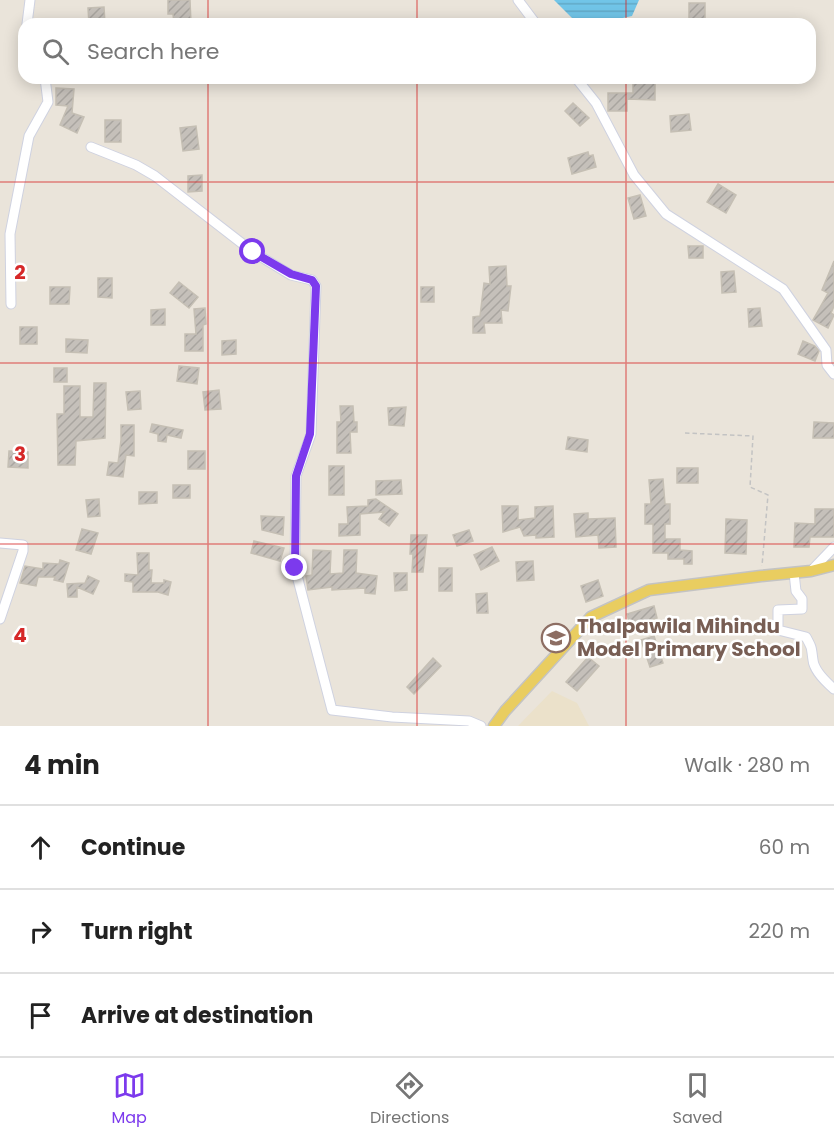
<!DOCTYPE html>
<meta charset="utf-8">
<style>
body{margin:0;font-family:Poppins,sans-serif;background:#f6f6f6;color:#222}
.stop{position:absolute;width:18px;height:18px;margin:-14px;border:4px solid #7c3aed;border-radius:50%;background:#fff}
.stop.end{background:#7c3aed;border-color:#fff;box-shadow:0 2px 6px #0008}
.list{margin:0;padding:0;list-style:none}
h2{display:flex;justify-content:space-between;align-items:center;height:78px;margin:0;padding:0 24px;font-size:26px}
h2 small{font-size:20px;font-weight:400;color:#767676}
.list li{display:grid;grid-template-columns:39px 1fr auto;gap:18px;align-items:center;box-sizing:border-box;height:84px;padding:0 24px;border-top:2px solid #e0e0e0}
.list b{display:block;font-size:22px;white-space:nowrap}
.list em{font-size:20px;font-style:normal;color:#767676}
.icon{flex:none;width:33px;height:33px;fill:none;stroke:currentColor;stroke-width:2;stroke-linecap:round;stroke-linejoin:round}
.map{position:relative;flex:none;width:834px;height:726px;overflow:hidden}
.search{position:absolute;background:#fff;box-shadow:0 3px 15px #0003;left:18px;right:18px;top:18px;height:66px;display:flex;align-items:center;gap:15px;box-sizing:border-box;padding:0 21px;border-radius:18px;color:#767676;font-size:22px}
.sheet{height:330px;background:#fff}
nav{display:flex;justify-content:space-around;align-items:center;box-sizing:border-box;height:84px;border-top:2px solid #e0e0e0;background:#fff;font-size:16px;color:#767676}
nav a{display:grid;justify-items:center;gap:3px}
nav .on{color:#7c3aed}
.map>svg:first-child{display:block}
</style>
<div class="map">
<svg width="834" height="726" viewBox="0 0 834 726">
<defs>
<pattern id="water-rules" width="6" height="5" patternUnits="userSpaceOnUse" patternTransform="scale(1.5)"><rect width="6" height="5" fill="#71c5e8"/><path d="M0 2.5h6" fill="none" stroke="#62a9c7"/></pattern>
<pattern id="building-hatch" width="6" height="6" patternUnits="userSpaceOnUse" patternTransform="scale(1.5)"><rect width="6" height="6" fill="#c5c0ba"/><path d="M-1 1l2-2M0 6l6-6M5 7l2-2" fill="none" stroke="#a9a5a0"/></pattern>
</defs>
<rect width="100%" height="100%" fill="#eae4da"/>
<path fill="#ebe1ca" d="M552,691l25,12 12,23h-71z"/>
<path fill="url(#water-rules)" d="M554,0h85l-7,16 -28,6 -32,-4z"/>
<path fill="url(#building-hatch)" stroke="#c5bfb4" stroke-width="1.5" d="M168,0h22l1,24h-17l-1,-10h-5z
M689,3h16v21h-16z
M104,7l1,17h-16l-1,-16z
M633,82h22v18l-28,-1v12h-19v-18h25z
M56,88l18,1 -2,24 12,4 -7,16 -17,-8 8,-19 -12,-1z
M573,103l16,15 -9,8 -15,-15z
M689,114l2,16 -20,2 -1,-16z
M105,120h16v22h-16z
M196,126l3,23 -16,2 -3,-23z
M588,152l1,4 4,-1 3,12 -24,7 -4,-16z
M202,175v16l-14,1v-16z
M718,184l18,11 -10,18 -19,-11z
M640,195l6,21 -12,3 -6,-21z
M688,246h15v12h-14z
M834,261v45l-3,7 3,2 -6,13 -15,-8 15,-27 -6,-3z
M506,266l1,20h4l-3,25 -7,-1 1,13h-18l1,10h-12v-16l7,-1 4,-33 6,1 -1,-17z
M734,271l2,21 -14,1 -1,-21z
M98,278h14v20l-14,-1z
M179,282l19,15 -9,11 -19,-15z
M50,287h20l-1,17h-19z
M421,287h13v15h-13z
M205,308l1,16 -3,1v26h-18v-17h11l-2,-25z
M760,308l2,18 -13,1 -1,-18z
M165,309v16h-14v-15z
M20,327h17v17h-17z
M66,339l22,1 -1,13 -21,-1z
M236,340v14l-14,1v-14z
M803,341l12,5 4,5 -4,10 -17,-7z
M179,366l20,2 -2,16 -20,-3z
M54,368h13v14h-13z
M94,383h12l-1,55 -29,3 -1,24h-17l-1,-51h7v-28h16v31h13z
M219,390l2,19 -16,1 -2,-18z
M140,391l1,18 -13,1 -2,-18z
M340,406h13l1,16h3v10h-7l1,21h-14v-31h4z
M406,407l-2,19 -15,-1 -1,-17z
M814,422l20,1v15h-21z
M152,424l31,6 -2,8 -14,-3 -1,7 -8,-1v-7l-8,-2z
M121,425h13v31l-8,-1 -3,22 -16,-2 2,-13 9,1 3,-23z
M568,437l20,3 -1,12 -21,-3z
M9,451l19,1v16l-20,-1z
M188,451h17v18h-17z
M329,466h15v29h-15z
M677,468h21v15h-21z
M663,479l2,25h5v20h-5v15h15v11l12,1v13h-8v-5h-16v-6h-15v-29h-8v-20h6l-2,-24z
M401,480l1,14 -26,1v-14z
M173,485h17v13h-17z
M139,492h18v11l-18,1z
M99,499l1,17 -12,1 -2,-17z
M376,499l22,15 -9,12 -10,-7 5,-7 -24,2v21l-21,1v-12h9l-1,-17 21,-1v-6z
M502,506h16v14l17,-2v-11l18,-1 1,31 -18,1v-3l-12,1 -4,-9 -17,5z
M815,509h19v28h-24l-1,10h-15l1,-24 20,1z
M588,513v6l27,-1 1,29 -17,1 -1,-13 -22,2 -2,-23z
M261,516l23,1 -1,18 -21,-5z
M726,519l21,1 -1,34 -21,-1z
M82,529l16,4 -7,21 -15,-4z
M469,530l4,11 -16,5 -4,-11z
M411,535h16l-4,37h-11l1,-18h-3z
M254,541l30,7 -4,13 -29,-8z
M492,547l7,14 -18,9 -7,-15z
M313,550l18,1 -1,23 13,-1 1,-23h13l-1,23 21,3 -2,18 -10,-1v-5l-33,2v-3l-24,3 -2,-14 6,-1z
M137,553h12v17h3l-1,13h13v-3l7,2 -3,13 -10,-3h-25v-10l-8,-1v-7l13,1z
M60,560l9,3 -6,19 -9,-2 1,-3h-17l-2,9 -16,-3 5,-17 18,3v-6l16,1z
M533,561l1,19 -17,1 -1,-19z
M439,568h13v23h-13z
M394,573h13v17l-12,1z
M88,576l11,5 -6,13 -16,-7v10h-9l-1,-13 18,-1z
M598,580l5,16 -17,6 -5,-16z
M487,593l1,20h-11l-1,-19z
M654,606l3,12 -27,7 -3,-11z
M654,636l9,27 -13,4 -9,-27z
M588,657l11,9 -22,25 -11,-9z
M433,658l8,8 -27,28 -7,-7z"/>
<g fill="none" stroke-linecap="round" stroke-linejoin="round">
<g stroke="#cfd2e0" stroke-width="11">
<path id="minor" d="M518,0l18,24
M27,24l3,-24
M576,78l20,25 38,72 32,39 117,75 43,61 1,15 7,9
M91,147l45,18 19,11 98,76 38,23 21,5 4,6 -5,148 -15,42 -1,92 37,142 60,7 77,4 12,5
M11,304l-1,-70 19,-98 19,-34 -3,-24
M0,543l23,2v6l-23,68
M811,571l23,-24
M794,573l2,18 6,8v10l-24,1v20l28,7c7,13 5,10 7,23 1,11 13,22 21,29"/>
</g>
<g stroke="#c3c3c3" stroke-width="13">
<path id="major" d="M494,726l11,-15 86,-94 58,-27 112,-14 50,-5 23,-6"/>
</g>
<path stroke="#c3c3c3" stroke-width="1.5" stroke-dasharray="4.5 3" stroke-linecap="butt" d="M685,433l68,3 -3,51 18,8 -6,71"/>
<use href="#minor" stroke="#fff" stroke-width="9"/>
<use href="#major" stroke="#e9cd60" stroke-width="10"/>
</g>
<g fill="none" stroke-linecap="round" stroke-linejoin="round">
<path stroke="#7c3aed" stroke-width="8" d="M253,252l38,22 21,6 4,6 -6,148 -14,42 -1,92"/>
</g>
<path fill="none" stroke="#d62828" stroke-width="1.5" stroke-opacity="0.55" d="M208,0v24M417,0v24M626,0v24M208,78v648M417,78v648M626,78v648M0,182h834M0,363h834M0,544h834"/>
<defs>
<g id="school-ring" transform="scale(1.5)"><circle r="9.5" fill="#fff" stroke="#8d6e63" stroke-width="1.5"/><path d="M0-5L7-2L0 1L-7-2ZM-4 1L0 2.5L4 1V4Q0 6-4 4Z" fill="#8d6e63"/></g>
</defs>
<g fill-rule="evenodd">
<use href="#school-ring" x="556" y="638"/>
</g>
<g text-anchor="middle" stroke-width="5" stroke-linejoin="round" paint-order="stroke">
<g font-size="20" font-weight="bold" fill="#785e54" stroke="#fff" text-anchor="start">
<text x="577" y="633">Thalpawila Mihindu<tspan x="577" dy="23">Model Primary School</tspan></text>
</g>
</g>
<g font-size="20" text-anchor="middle" font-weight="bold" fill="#d62828" stroke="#fff" stroke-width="5" stroke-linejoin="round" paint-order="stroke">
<text x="20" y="279">2</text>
<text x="20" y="461">3</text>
<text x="20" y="642">4</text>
</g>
</svg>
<div class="stop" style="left:253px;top:252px"></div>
<div class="stop end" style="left:295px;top:568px"></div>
<div class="search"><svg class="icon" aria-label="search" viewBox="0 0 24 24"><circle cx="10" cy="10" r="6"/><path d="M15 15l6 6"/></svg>Search here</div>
</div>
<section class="sheet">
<h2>4 min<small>Walk · 280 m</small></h2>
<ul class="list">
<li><svg class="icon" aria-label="ahead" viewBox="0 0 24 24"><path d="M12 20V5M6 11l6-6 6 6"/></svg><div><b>Continue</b></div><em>60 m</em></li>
<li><svg class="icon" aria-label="right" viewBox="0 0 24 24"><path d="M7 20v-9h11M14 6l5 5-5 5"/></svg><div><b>Turn right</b></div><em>220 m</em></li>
<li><svg class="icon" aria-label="arrive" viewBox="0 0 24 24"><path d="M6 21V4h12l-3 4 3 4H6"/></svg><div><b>Arrive at destination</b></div></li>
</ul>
</section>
<nav>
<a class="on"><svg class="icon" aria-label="map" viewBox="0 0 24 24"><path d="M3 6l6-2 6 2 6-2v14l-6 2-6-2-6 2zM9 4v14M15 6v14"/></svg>Map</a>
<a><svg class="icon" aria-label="directions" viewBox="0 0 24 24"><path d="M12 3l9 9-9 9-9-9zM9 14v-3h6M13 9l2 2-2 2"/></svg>Directions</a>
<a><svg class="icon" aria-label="saved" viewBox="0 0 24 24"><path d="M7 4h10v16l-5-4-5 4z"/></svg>Saved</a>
</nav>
